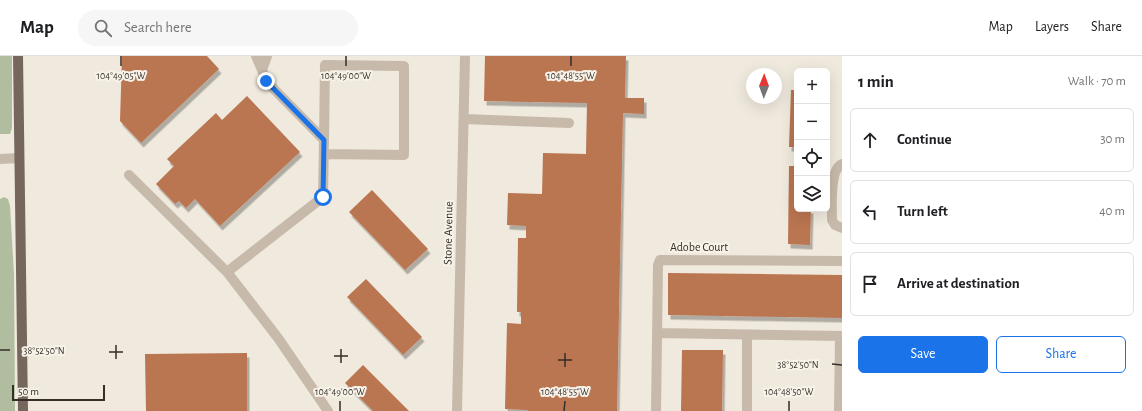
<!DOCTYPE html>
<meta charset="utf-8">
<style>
body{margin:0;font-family:"Alegreya Sans",sans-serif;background:#f6f6f6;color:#202124}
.controls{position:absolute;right:12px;top:12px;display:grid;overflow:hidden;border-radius:6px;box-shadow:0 4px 16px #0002}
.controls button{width:36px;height:36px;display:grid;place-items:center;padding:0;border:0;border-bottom:1px solid #e0e0e0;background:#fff;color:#202124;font:20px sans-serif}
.compass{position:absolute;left:746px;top:12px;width:36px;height:36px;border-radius:50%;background:#fff;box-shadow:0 4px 16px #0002;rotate:1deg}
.scale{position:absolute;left:12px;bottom:10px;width:93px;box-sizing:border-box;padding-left:4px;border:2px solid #352e29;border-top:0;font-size:11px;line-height:14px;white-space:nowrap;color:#352e29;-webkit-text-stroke:3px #f8f3e9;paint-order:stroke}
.stop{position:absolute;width:12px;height:12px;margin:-9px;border:3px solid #1a73e8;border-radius:50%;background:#fff}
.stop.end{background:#1a73e8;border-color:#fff;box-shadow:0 1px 4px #0008}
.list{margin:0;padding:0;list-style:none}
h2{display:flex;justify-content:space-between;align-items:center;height:52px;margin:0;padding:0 16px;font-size:17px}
h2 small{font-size:13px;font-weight:400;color:#757577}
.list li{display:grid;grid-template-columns:26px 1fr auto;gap:12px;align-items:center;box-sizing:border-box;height:64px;margin:0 8px 8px;padding:0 8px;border:1px solid #e0e0e0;border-radius:6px}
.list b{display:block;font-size:15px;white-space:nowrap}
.list em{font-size:13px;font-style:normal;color:#757577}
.actions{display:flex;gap:8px;padding:12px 16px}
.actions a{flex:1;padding:9px 0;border:1px solid #1a73e8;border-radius:6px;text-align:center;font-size:14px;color:#1a73e8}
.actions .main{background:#1a73e8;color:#fff}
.icon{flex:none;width:22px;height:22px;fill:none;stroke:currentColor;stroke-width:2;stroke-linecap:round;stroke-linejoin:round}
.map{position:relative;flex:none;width:842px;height:355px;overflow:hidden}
header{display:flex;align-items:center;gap:24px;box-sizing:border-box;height:56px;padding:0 20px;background:#fff;border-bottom:1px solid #e0e0e0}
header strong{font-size:19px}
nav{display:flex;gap:22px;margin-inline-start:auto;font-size:14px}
.search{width:280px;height:36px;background:#f6f6f6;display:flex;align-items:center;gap:10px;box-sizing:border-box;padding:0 14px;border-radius:22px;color:#757577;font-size:15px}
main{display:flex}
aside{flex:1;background:#fff}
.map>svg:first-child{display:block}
</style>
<header>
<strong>Map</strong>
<div class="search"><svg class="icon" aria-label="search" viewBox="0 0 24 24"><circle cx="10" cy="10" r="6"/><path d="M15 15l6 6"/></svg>Search here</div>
<nav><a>Map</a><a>Layers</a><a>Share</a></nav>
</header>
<main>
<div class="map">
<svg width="842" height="355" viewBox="0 0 842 355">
<defs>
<filter id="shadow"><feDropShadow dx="2.5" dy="4.5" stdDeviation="0" flood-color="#0004"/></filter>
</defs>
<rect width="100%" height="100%" fill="#f0e9dd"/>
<path fill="#b0bd9f" d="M0,0h12v72l-2,6h-10z
M4,141l4,2 2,7 4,69 1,136h-15v-212z"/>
<path fill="#ba7451" filter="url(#shadow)" d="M122,0h85l12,13 -78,74 -21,-22z
M485,0h141l-1,42h19v16l-21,-1 -6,298h-89v-1l-23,-1 2,-86 14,1v-12h-4l1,-74h8v-12l-19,-1 1,-32 34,1 1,-41 43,1 1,-51 -103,-2z
M791,34h6v57h-8z
M247,40l53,56 -80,74 -25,-27 -9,9 -7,-7 -4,3 -19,-20 18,-18 -7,-7 49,-46 6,7z
M789,110h8v43h14l-1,36 -22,-1z
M372,134l56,59 -23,21 -56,-58z
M668,217l174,2v43l-174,-3z
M366,223l56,58 -19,18 -56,-58z
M682,294h41l-1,61h-41z
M247,297v58h-101l-1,-57z
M363,309l46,46h-36l-28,-28z"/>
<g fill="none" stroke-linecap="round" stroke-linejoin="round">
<path stroke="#c7baaa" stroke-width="10" d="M256,0l6,14 5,-14
M262,14l4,11 58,59 -1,57 -96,75 51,66 50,73
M464,63l105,4
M324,98l80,1v-89l-79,-1 -1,75
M0,103l19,-1
M842,108c-13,6 -10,42 -10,56l3,5 7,3
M129,119l98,97
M658,277l184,3
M457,355l8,-355
M656,355l2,-146 2,-5 182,1
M747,355v-76
M839,355l1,-75"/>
<path stroke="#76675c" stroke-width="10" d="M18,0l5,355"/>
</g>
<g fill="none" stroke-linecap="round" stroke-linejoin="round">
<path stroke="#1a73e8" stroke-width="5" d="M266,25l58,59 -1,57"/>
</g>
<path fill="none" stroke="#352e29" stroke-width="1.5" d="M121,10v-10M346,10v-10M571,10v-10M0,294h10M109,296h14M334,300h14M116,303v-14M558,304h14M341,307v-14M832,308l10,1M565,311v-14M340,355v-10M564,355l1,-10M789,355v-10"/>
<g text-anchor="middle" stroke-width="4" stroke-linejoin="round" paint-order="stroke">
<g font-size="12" fill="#352e29" stroke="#f8f3e9">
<text transform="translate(448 177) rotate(-89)" y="4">Stone Avenue</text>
<text x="699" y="195">Adobe Court</text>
</g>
</g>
<g font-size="10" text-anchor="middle" fill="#352e29" stroke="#f8f3e9" stroke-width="4" stroke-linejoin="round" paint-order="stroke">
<text x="121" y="23">104°49'05"W</text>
<text x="346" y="23">104°49'00"W</text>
<text x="571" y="23">104°48'55"W</text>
<text x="44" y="298">38°52'50"N</text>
<text x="798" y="312">38°52'50"N</text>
<text x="340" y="339">104°49'00"W</text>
<text x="565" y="339">104°48'55"W</text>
<text x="789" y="339">104°48'50"W</text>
</g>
</svg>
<div class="controls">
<button>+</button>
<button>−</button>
<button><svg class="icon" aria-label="locate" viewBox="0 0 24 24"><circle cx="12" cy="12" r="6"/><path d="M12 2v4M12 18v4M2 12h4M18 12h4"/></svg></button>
<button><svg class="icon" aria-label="layers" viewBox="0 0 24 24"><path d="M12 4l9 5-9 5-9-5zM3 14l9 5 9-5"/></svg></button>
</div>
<svg class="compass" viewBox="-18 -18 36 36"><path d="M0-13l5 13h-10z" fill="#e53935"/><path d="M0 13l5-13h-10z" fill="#757577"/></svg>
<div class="scale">50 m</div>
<div class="stop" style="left:323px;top:141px"></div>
<div class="stop end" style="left:266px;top:25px"></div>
</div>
<aside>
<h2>1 min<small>Walk · 70 m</small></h2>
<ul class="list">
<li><svg class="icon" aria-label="ahead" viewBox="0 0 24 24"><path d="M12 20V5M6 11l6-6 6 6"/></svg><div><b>Continue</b></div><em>30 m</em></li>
<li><svg class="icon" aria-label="left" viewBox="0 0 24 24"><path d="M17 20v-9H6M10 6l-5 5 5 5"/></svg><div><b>Turn left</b></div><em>40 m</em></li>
<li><svg class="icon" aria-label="arrive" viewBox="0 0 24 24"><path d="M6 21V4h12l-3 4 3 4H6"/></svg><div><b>Arrive at destination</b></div></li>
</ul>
<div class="actions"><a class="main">Save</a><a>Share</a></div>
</aside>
</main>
